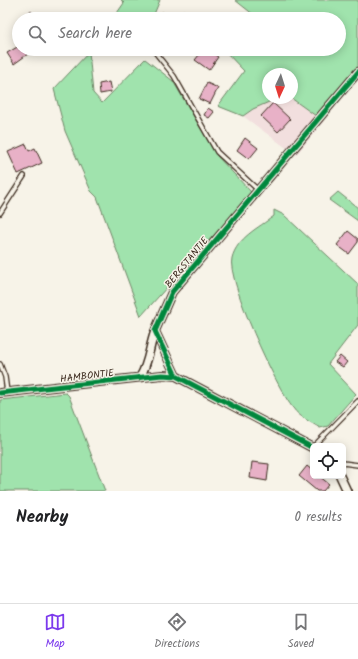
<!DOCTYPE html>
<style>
body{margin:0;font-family:Kalam,sans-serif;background:#f2f2f2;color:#202124}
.controls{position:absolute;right:12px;bottom:12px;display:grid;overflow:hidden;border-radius:6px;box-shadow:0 2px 10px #0003}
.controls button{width:36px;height:36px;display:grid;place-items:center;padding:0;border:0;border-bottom:1px solid #e0e0e0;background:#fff;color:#202124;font:20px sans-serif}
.compass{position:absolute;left:262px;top:68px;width:36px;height:36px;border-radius:50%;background:#fff;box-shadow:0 2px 10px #0003;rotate:184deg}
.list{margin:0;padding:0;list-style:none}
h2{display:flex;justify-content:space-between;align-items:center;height:52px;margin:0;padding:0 16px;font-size:17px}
h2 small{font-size:13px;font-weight:400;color:#757577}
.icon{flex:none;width:22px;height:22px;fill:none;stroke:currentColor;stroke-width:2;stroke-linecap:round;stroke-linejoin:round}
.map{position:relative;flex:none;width:358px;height:491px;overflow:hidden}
.search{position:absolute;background:#fff;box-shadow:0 2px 10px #0003;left:12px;right:12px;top:12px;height:44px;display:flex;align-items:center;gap:10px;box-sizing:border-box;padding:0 14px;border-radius:22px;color:#757577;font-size:15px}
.sheet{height:112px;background:#fff}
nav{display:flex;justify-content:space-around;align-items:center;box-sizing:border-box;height:56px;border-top:1px solid #e0e0e0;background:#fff;font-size:11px;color:#757577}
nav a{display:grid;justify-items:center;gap:2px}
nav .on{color:#7c3aed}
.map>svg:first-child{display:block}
</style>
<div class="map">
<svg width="358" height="491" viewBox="0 0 358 491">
<rect width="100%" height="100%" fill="#f7f3e8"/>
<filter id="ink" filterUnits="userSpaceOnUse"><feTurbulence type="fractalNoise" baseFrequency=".025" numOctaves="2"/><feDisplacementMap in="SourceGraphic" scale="8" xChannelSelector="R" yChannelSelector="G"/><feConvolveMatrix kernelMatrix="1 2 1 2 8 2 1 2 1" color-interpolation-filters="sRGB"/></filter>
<g filter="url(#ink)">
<path fill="#f2dfde" d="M278,98h13l33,23 -28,34 -53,-39 10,-7z"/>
<path fill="#a0e3ad" stroke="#6e8666" d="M121,0h39l-8,19h-27l-8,-6 7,-10z
M235,0h123v66l-42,50 -25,-18 1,-24h-24v24h10l-25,11 -10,7 -25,-10 26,-35 -21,-22h116v-30h-80z
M89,52l4,41 9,10 43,-44 28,22 44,75 35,37 -111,123 -44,-119 -6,-6 -26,-60 -11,-42z
M338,192l20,16v13l-29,-21z
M274,210l10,5 74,69v41l-30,39 28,30 -28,32 -8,2c-9,-6 -21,-11 -27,-20 -16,-19 -67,-129 -61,-150 5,-20 26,-30 42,-42z
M66,393l3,3 36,95h-105v-91z"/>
<path fill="#e8b1c7" stroke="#3b2a1e" d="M183,10l11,9h-18z
M31,11l5,8h-10l-2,-3z
M162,12l8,3 -1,4h-9z
M19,46v3h6l3,5 -14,10 -7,-11z
M204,49h3l11,8 -9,13 -14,-10z
M109,82l2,10 -11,2 -1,-10z
M207,83l11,5 -8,16 -11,-5z
M273,103l17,16 -12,13 -17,-16z
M208,108l6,4 -5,6 -5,-3z
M245,138l13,10 -9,11 -12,-9z
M26,144l3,7 6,-3 7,15 -24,11 -10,-22z
M348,231l10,8v3l-9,12 -12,-9z
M340,356l7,6 -4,5 -8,-5z
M252,462l17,2 -2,17 -17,-3z
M307,466l6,5v5h6l10,8 -6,7h-6l-18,-15z"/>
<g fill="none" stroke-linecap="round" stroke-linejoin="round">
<g stroke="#3b2a1e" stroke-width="6">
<path id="lane" d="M154,51l20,25 43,76 41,38
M0,213l24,-37
M0,364l5,13 2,15
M314,446l44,-45
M343,463l15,2"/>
</g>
<g stroke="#3b2a1e" stroke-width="10">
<path id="street" d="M140,377c9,-14 9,-30 15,-46
M0,393l162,-18 14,1
M313,448l-137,-72 -21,-45 17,-39 186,-220
M340,476l7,15"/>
</g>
<use href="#lane" stroke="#f7f3e8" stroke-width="3.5"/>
<use href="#street" stroke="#f7f3e8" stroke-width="7"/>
<g stroke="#f7f3e8" stroke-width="8">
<path id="cycleway" d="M0,393l162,-18 14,1
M313,448l-137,-72 -21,-45 17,-39 186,-220"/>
</g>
<use href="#cycleway" stroke="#00873e" stroke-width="5"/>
</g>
</g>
<g text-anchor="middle" stroke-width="3" stroke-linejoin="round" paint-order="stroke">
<g font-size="10" fill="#3b2a1e" stroke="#f7f3e8">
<text transform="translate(186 262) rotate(-51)" y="4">BERGSTANTIE</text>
<text transform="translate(87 375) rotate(-7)" y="4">HAMBONTIE</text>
</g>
</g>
</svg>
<div class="controls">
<button><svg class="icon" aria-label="locate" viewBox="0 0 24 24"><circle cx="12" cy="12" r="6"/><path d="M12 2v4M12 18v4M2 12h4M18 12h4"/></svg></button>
</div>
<svg class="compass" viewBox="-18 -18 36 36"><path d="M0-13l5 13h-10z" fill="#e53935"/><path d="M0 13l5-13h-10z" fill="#757577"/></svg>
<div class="search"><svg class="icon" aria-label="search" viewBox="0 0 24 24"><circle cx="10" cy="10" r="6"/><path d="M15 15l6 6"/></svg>Search here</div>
</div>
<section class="sheet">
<h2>Nearby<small>0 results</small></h2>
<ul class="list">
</ul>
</section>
<nav>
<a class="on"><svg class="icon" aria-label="map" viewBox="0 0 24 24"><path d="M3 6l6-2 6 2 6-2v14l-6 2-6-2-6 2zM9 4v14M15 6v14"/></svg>Map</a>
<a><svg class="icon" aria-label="directions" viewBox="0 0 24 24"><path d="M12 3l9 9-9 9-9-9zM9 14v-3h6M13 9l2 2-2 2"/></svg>Directions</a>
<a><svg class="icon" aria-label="saved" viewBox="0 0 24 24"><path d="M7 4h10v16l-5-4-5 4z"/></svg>Saved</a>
</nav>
